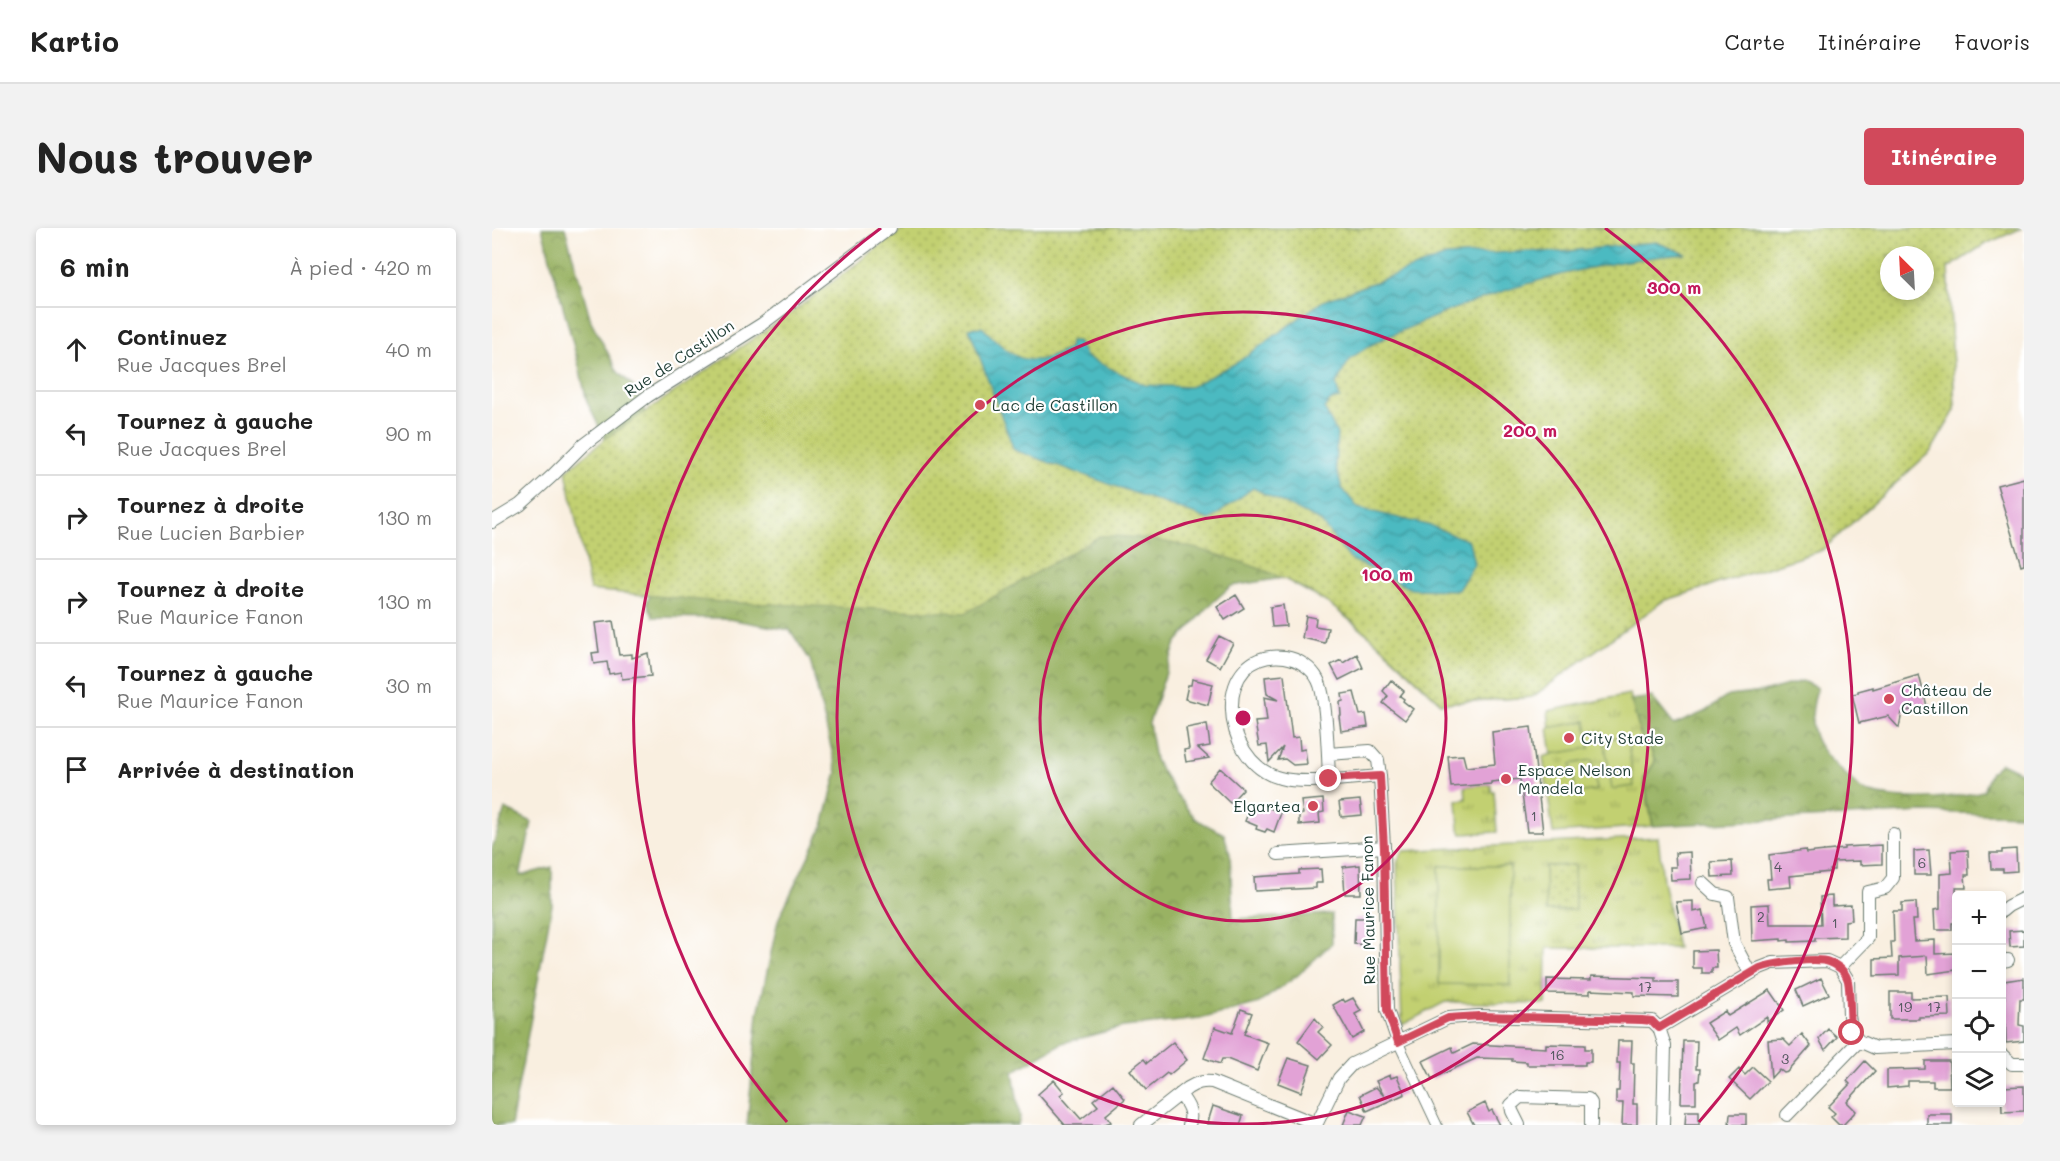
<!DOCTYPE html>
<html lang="fr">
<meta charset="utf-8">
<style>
body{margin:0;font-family:Mali,sans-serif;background:#f2f2f2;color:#222}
.controls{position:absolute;right:18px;bottom:18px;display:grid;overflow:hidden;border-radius:6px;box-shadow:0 3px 9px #0003}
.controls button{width:54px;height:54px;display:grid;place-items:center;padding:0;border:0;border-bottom:2px solid #e0e0e0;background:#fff;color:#222;font:30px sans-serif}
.compass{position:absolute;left:1388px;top:18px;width:54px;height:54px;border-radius:50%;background:#fff;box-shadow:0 3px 9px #0003;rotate:336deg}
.stop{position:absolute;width:18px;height:18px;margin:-14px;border:4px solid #d1495b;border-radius:50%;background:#fff}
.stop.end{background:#d1495b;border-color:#fff;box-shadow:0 2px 6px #0008}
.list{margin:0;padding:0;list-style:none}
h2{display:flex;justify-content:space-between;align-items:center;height:78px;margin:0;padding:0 24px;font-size:26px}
h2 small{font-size:20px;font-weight:400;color:#767676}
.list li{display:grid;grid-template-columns:39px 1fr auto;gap:18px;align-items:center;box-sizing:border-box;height:84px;padding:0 24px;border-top:2px solid #e0e0e0}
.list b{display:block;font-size:22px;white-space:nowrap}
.list p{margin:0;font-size:20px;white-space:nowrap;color:#767676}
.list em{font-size:20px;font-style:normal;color:#767676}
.icon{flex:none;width:33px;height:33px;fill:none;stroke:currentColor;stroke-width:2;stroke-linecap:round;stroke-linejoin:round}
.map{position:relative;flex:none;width:1532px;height:897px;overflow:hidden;border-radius:6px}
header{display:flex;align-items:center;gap:36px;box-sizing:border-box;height:84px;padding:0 30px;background:#fff;border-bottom:2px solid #e0e0e0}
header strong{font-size:28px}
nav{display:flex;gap:33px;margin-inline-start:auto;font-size:21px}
.intro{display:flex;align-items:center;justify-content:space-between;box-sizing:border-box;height:144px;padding:0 36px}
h1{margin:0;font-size:42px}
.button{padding:15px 27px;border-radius:6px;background:#d1495b;color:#fff;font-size:21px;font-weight:700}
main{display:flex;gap:36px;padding:0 36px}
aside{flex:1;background:#fff;border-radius:6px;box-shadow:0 3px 9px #0003}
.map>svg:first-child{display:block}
</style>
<header>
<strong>Kartio</strong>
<nav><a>Carte</a><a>Itinéraire</a><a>Favoris</a></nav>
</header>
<div class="intro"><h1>Nous trouver</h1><a class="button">Itinéraire</a></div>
<main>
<aside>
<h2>6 min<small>À pied · 420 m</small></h2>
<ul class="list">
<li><svg class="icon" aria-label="ahead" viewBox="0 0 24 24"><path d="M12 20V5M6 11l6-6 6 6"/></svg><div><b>Continuez</b><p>Rue Jacques Brel</p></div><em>40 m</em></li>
<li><svg class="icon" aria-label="left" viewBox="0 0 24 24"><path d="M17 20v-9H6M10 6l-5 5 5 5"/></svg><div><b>Tournez à gauche</b><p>Rue Jacques Brel</p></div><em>90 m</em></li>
<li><svg class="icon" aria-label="right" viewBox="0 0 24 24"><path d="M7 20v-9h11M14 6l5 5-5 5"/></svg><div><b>Tournez à droite</b><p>Rue Lucien Barbier</p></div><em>130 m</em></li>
<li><svg class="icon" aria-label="right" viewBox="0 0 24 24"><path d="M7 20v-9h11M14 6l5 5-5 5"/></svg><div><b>Tournez à droite</b><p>Rue Maurice Fanon</p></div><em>130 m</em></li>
<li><svg class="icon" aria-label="left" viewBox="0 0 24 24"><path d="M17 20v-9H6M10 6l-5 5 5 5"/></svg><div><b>Tournez à gauche</b><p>Rue Maurice Fanon</p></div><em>30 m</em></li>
<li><svg class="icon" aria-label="arrive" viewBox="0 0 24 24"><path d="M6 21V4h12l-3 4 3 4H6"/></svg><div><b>Arrivée à destination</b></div></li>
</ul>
</aside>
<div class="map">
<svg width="1532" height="897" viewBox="0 0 1532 897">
<defs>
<pattern id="grass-tufts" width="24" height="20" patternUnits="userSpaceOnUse" patternTransform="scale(1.5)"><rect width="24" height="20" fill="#c2d071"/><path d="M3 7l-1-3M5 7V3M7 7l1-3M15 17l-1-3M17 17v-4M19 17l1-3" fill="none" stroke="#9daa5e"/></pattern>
<pattern id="forest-crowns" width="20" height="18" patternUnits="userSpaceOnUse" patternTransform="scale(1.5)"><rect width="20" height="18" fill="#99b263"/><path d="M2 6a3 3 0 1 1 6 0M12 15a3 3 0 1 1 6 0" fill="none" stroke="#7c9252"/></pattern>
<pattern id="park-dots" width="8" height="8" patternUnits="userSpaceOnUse" patternTransform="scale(1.5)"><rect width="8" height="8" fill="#c2d071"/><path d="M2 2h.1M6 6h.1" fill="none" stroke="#9daa5e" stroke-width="1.8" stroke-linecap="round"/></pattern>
<pattern id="water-waves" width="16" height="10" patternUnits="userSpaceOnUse" patternTransform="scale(1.5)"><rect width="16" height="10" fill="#4bbac1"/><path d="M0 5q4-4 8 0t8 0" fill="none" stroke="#3e989e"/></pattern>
</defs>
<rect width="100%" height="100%" fill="#fff"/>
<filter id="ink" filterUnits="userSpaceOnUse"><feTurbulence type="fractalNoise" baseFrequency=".0167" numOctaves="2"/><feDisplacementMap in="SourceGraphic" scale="12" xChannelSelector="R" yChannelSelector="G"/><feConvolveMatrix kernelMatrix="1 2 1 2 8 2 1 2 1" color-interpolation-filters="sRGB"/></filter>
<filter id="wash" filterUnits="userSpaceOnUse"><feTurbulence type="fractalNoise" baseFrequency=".008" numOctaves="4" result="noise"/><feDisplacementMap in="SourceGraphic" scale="24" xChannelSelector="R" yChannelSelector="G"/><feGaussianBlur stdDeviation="1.35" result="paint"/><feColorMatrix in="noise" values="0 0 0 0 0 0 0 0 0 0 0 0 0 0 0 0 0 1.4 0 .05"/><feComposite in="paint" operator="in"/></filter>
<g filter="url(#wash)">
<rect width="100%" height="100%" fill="#f9efe0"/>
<path fill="url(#grass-tufts)" stroke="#708652" stroke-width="1.5" d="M1138,466l12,46 9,10 4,12 -11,18 9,46 -100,7 -10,-76 9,-3 33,-32 -35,6 -2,-17z
M999,556v7h3l3,41 -35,2 -3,-5 -2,-29 9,-1 -1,-13z
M1166,609l5,44 14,67h-130l-1,56 -101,-2 -43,23 -5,-162 6,-12z"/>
<path fill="url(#forest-crowns)" stroke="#5c784c" stroke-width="1.5" fill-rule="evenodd" d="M50,0h23l26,93 27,51 14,13 13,27 -40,27 -18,-37 -8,-36z
M412,0h1118l-37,16 -37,24 7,142 -24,41 -109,99 -159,51 -131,96 -91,6 -69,-65 -44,-35 -45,-25 -52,8 -19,17 -36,40 -27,80 6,37 19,31 21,28 29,15 6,20 3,65 99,-5v29l-35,33 -38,27 -59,16 -77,8 -61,16 -49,29 7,45 -2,8h-271l11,-111 20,-94 45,-94 14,-54 -27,-112 -20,-30 -67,-12 -70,-1 -6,-16 10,-18zM1397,27h36v36h-36z
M1310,453l15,7c-11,43 -5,55 27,85 6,5 13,15 20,18 30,11 89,8 119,0l8,-19 10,-9 23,11v41l-100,-3 -271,14 -9,-47 11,-17 -4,-12 -9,-10 -11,-40 21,-3 22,28 30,-13 24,-16 35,-4z
M13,581l27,13 -12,54 32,-9v38l-41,220h-19v-276z"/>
<path fill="url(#park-dots)" stroke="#708652" stroke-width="1.5" fill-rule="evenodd" d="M412,0h1118l-37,16 -37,24 7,142 -24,41 -109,99 -159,51 -131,96 -91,6c-36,-34 -71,-71 -112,-99 -57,-39 -160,-69 -229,-68l-134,77 -246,-11 -130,-12 -24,-119 39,-32 186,-126zM1397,27h36v36h-36z
M1082,637l1,45 -29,1 -1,-45z"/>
<path fill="#c2d071" stroke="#708652" stroke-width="1.5" d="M1094,493l4,27 -38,6 -4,-26z
M1135,508l7,50 -22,3 -8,-50z
M1100,532l5,30 -21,3 -5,-29z
M947,638h71v119l-71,-1z"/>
<path fill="url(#water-waves)" stroke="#357c7a" stroke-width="1.5" d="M1164,14l30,12c-91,7 -180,32 -264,68 -23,10 -49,19 -69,35 -7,6 -12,19 -17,27l4,15 -9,1 -7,8 13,26 -2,31 7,23 16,20 73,18 38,15 5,23 -16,26 -47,-1 -61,-30 -30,-38 -67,-33 -43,32 -196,-70 -45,-122 13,-1c31,31 45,45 87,21l1,-7h7l9,16 59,28 45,2 48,-25 85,-61 123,-45 83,-5 30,1z"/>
<g id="blocks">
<path fill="#e2a2d6" d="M1532,250v86l-3,1 -24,-80z
M744,367l8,13 -19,12 -8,-13z
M791,377l3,21 -14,1 -2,-20z
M814,388l10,2 -1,8 13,2 -3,15 -23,-5z
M121,393l6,34 13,-1v4l16,-5 3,23 -29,3 -1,-7 -12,2 -2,-12 -13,2 -2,-11 7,-1 -4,-29z
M727,408l14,7 -13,24 -14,-8z
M865,426l6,14 -24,12 -8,-15 10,-5 2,3z
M792,447l8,63 7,-1 1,13 5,-1 2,15 -14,1 -8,-6 -7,1 5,-13 -14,15 -2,-17 -8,1 -4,-24 12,-1 -3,-24 14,3 -11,-6 -2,-17z
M1427,447l8,31 -25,6 -3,16 -11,-12 -29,7 -7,-29 6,-1v-2l15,-4v2z
M700,451l21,5 -5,21 -23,-6 3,-14h3z
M899,452l13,11 -4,5 4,3 -1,2 10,8 -8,11 -22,-17 5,-7 -5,-5z
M862,464l6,23 6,-1 2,13 -27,4 -2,-15 2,-1 -1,-13 3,-1 -1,-7z
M715,496l3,22 -12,2 11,10 -23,4 -2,-12 5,-1 -3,-21z
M1039,499l12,105h-16l-7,-53 -29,3v2l-40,3 -3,-31 15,-1 3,12 29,-3 -3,-32z
M728,540l23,21 -13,14 -22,-21z
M831,571l1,13 -5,1 1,10 -21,2v-10l4,-1 -2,-13z
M868,572l2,15 -21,2 -2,-15z
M760,576l7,3 1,-3 21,9 -7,19 -7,-3 -2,3 -9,-3 1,-3 -12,-5z
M1390,617v19l-22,1v-4l-26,1v8h-4v2l-40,4 1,11 -23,2 -1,-10h4l-2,-24 36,-5 1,3 38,-4v-2z
M1524,621l1,22 -14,1v-3h-12l-1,-16h12v-3z
M1437,622l2,25h-17v-24z
M1476,622l1,25h-4l1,13h-10v35h-4v7h-17l-1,-20 6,-1v-35l12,-1 -1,-22z
M1198,624l1,27 -20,1 -1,-13h6l-1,-14z
M1240,633l1,15 -21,1 -1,-15z
M868,637l1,29h-16l-2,-27z
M829,641l1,14h-6v5l-61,3 -1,-14 45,-3v-4z
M1340,668v10l19,-1 1,15 -7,1v16l-30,1v3l-26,1v-2l-8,1v-2l-29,2 -1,-36 18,-1 1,20h51l-1,-27z
M1201,673v11l10,-2 4,18 -25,5 -6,-31z
M1424,674l1,18h-5l2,21 21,-1v14l21,-1v17l-28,4 -1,-18 -28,2v17l-25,1v-17l18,-1 -1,-16h3l-1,-31h9v-8z
M863,690h14l-1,27 -14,-1z
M1532,702v16l-14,1 -1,-16z
M1224,722l1,18h-5v5h-10v-5h-9v-17z
M1099,748l65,2v4h22v15l-44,-1v-4l-44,-2v4l-43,-1v-14l44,1z
M1329,750l8,16 -26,12 -7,-16z
M1532,750v21h-4l-1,26 5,1v15l-18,2 -2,-62z
M1278,762l14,20 -17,12v-5l-27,18 -4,-7 -18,12 -12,-17 19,-12 3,5z
M1398,764h21v6l38,-1 1,19 -31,1v2h-29z
M861,770l8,13 -6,3 9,18 -12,7 -19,-34 10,-6 2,3z
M749,781l11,4 -8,21 24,9 -11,28 -30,-12h-5l-2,5 -16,-6 11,-31 17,6z
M823,790l8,9 -5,5 14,13 -13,14 -21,-18z
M1336,801l9,8 -12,13 -6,-11z
M1310,806l9,12 -23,26 -4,1 -5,-4 -8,9 -3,-38 15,-1 7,7z
M1126,813h14l-1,22h3l-1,41h4v21h-15l1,-22h-7v-12h3l1,-28h-3z
M1191,813h14l-1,28h4l-1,12 -3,1v21h-15z
M681,814l14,18 -18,15 -2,-2 -21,17 -16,-20 14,-11 3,4z
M981,816l73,4v-4l39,1v4h6v13h-6v3h-58v-3l-15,-1v-2l-35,-1 -45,21 -9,-18 29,-14 2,6z
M796,830l23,7 -10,27 -23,-9z
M1373,833l10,10 -28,31 9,9 -13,14h-4l-8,-8 4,-4 -7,-6 22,-23 -3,-3z
M1433,833h24l1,26h-17v-6h-25v5l-21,2v-18l38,-1z
M1261,839l15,14 -18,18 -21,-20 10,-10 6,6z
M898,847l1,3 6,-2 8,18 -38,17 -7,-16 16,-8 8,9 -8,-15z
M562,852l10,12 -4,3 21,24 17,-13 -5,-6 20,-16 12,15 -19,16 5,7 -9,3h-37l-27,-31z
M1532,858v25l-22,1 -1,-25z
M993,875l4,9 3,-2 8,15h-26l-7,-13z
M721,878l30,10 -3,9h-33z
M857,882l17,6 -4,9h-19z
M1194,883h13v14h-14z
M1238,886h16v11h-17z
M1435,886h25v11h-25z"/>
</g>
</g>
<g filter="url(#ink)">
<use href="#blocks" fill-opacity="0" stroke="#6b7b70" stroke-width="1.5"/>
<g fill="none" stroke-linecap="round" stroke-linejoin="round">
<g stroke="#6b7b70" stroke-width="11">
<path id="pedestrian" d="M906,814l39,83"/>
</g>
<g stroke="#6b7b70" stroke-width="14">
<path id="minor" d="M0,294l28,-17 32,-29 31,-31 65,-49 114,-72 128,-96
M836,526l42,-3 8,9 2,16c-26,2 -76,9 -100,2 -61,-16 -69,-130 5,-121 13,2 27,11 33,23 9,17 10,77 11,99
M888,548l4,71 3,163 11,32
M786,626l106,-7
M1211,655l12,11 13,3 6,46 16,30
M1510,683l6,-5 16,-8
M1510,733l6,-1
M1348,739l28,-29v-46l17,-4 8,-10v-44
M1167,800l101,-60 13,-5 54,-2 13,6 8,13 1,36 3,17 7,8 16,7 81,-4
M1510,827l10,9h12
M688,866c8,11 13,18 9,31
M1295,887l72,-74
M649,897l47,-37c8,-5 14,-7 24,-6l104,42
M824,897l23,-47 13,-14 96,-46 31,-2 173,5 7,7 6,18 -2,79
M1027,897l-7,-14 -1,-6 9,-8 68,2 3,4v22"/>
</g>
<use href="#pedestrian" stroke="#fff" stroke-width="9"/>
<use href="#minor" stroke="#fff" stroke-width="12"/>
</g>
</g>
<g fill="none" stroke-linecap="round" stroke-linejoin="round" filter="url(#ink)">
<path stroke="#d1495b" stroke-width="8" d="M837,551l51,-3 4,72 3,162 11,32 50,-24 31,-2 163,4 10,1 7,7 101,-60c13,-5 57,-11 69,-6 9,3 17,10 19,19 3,15 1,35 4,52"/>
</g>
<g fill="none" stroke="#c2185b" stroke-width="3">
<circle cx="751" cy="490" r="203"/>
<circle cx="751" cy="490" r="406"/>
<path d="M295 894A609 609 0 0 1 389 0M1113 0A609 609 0 0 1 1207 894"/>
</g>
<g fill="#d1495b" stroke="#fff" stroke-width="2">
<circle cx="488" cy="177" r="6"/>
<circle cx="1397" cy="471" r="6"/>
<circle cx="1077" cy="510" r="6"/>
<circle cx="1014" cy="551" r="6"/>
<circle cx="821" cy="578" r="6"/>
</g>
<g text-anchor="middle" stroke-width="4.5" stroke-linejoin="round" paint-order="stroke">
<g font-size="14" fill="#50565c">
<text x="1042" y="593">1</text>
<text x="1430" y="640">6</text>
<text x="1286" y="644">4</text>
<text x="1269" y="694">2</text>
<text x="1343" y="700">1</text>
<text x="1153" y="764">17</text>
<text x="1413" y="784">19</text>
<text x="1442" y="784">17</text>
<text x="1065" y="832">16</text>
<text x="1293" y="836">3</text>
</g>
<g font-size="16" fill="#1f3d34" stroke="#fff">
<text transform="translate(187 130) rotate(-33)" y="6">Rue de Castillon</text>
<text transform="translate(876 682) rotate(-91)" y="6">Rue Maurice Fanon</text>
</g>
<g font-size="16" fill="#1f3d34" stroke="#fff" text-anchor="start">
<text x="500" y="183">Lac de Castillon</text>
<text x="1409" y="468">Château de<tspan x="1409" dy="18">Castillon</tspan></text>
<text x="1089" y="516">City Stade</text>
<text x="1026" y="548">Espace Nelson<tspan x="1026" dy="18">Mandela</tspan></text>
<text x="809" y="584" text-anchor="end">Elgartea</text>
</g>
</g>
<circle cx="751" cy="490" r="9" fill="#c2185b" stroke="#fff" stroke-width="3"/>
<g font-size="18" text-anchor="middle" font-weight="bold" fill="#c2185b" stroke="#fff" stroke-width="4.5" stroke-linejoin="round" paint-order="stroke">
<text x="1182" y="66">300 m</text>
<text x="1038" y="209">200 m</text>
<text x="895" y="353">100 m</text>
</g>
</svg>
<div class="controls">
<button>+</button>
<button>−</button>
<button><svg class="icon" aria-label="locate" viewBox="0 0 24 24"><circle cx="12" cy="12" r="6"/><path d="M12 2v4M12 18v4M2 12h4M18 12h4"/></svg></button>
<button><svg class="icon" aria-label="layers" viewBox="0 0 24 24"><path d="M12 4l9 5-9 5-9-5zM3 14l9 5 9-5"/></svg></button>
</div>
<svg class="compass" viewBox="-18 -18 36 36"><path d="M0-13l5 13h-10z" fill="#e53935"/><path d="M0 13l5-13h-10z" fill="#767676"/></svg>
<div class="stop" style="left:1360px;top:805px"></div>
<div class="stop end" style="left:837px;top:551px"></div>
</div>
</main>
